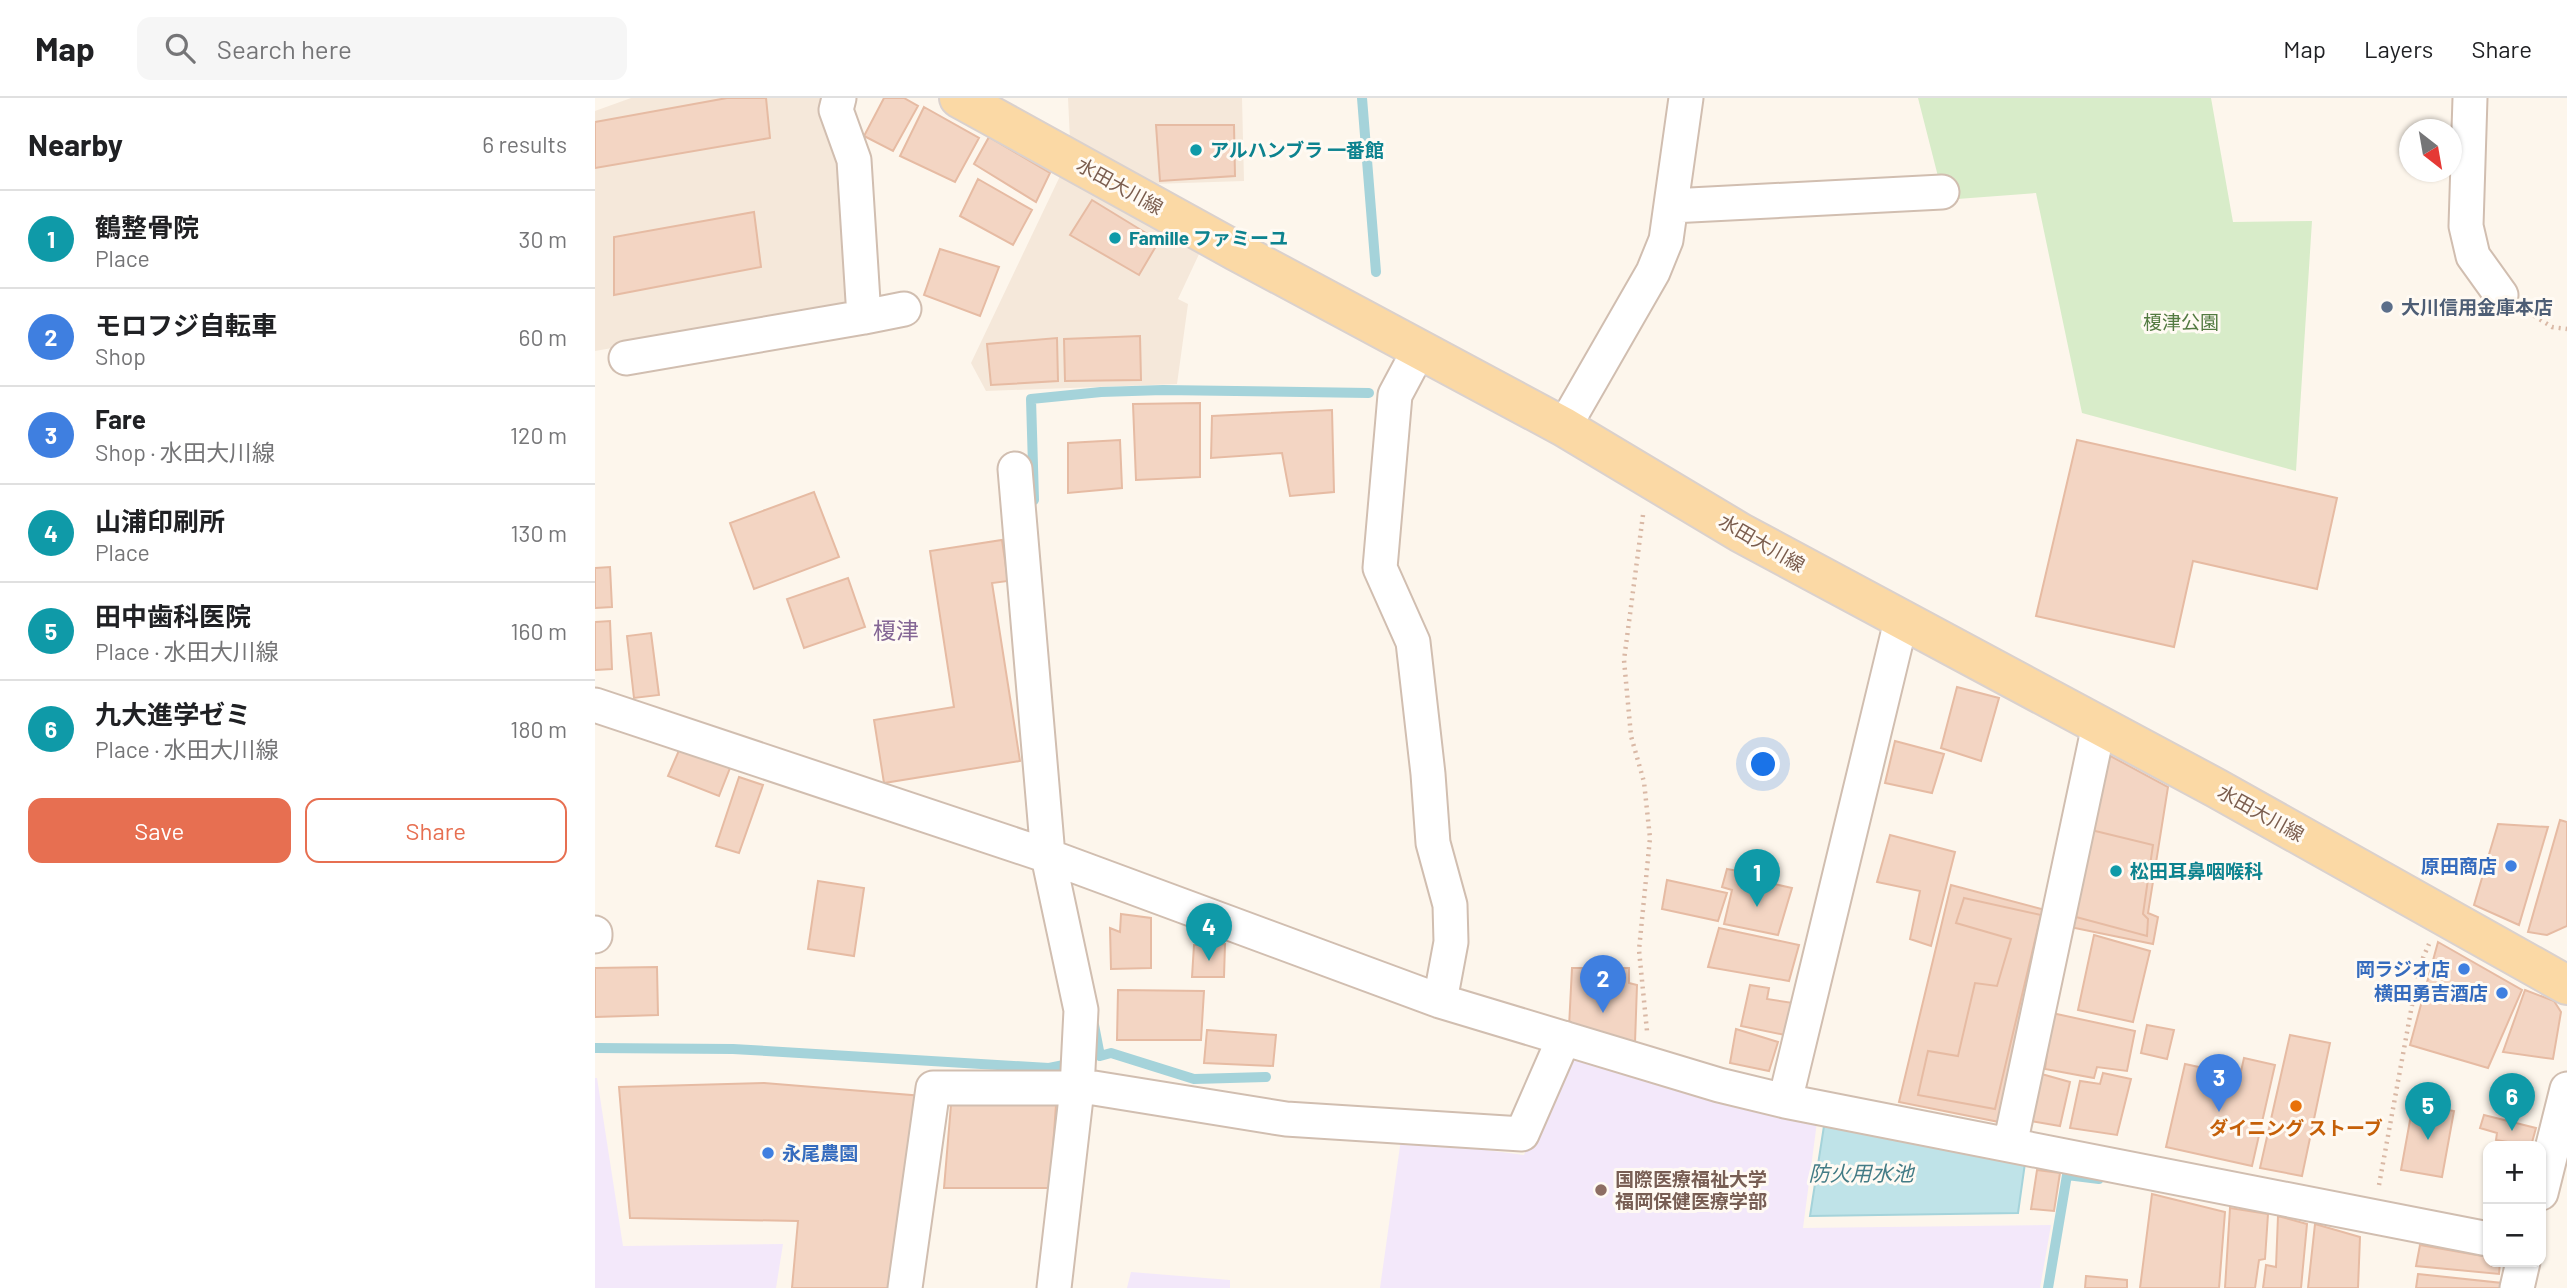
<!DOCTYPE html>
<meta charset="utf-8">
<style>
body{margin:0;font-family:Barlow,"Noto Sans JP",sans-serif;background:#f6f6f6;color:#202124}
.controls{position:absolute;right:21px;bottom:21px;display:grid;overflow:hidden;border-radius:14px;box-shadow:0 2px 5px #0004}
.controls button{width:63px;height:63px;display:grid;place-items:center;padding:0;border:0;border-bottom:2px solid #e0e0e0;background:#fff;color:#202124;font:35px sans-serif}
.compass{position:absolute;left:1804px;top:21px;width:63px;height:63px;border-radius:50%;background:#fff;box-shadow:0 2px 5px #0004;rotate:149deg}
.you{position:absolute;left:1169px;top:667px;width:24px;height:24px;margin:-18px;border:5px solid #fff;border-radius:50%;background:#1a73e8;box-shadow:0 0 0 10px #1a73e833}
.badge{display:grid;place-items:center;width:46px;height:46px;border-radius:50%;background:#e76f51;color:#fff;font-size:23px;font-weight:700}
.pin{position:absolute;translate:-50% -58px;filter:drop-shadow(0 2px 4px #0008)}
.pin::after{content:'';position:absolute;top:37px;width:24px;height:21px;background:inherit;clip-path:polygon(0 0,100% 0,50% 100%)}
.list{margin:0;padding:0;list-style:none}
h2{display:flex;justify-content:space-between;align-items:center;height:91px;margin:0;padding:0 28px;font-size:30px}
h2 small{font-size:23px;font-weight:400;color:#757577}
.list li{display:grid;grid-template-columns:46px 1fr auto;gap:21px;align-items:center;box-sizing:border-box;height:98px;padding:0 28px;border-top:2px solid #e0e0e0}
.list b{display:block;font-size:26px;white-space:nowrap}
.list p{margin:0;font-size:23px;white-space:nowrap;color:#757577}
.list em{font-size:23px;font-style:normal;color:#757577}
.actions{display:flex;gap:14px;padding:21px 28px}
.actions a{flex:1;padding:16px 0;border:2px solid #e76f51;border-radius:14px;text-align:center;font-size:24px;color:#e76f51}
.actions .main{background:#e76f51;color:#fff}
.icon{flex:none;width:38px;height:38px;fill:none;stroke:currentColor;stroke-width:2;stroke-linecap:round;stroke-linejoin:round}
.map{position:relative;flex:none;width:1972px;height:1190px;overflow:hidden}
header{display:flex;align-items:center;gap:42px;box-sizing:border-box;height:98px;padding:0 35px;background:#fff;border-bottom:2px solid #e0e0e0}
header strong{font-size:33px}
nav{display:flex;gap:38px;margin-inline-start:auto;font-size:24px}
.search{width:490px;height:63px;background:#f6f6f6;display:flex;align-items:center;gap:18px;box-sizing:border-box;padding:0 24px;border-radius:14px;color:#757577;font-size:26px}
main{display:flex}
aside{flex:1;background:#fff}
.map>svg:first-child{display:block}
</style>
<header>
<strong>Map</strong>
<div class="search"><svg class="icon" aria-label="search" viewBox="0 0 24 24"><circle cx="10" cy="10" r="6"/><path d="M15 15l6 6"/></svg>Search here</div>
<nav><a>Map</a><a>Layers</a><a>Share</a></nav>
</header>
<main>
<aside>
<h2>Nearby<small>6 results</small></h2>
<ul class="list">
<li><span class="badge" style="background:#0f9aa8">1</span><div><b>鶴整骨院</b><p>Place</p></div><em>30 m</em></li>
<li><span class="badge" style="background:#3f7fe0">2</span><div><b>モロフジ自転車</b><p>Shop</p></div><em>60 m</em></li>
<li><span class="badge" style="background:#3f7fe0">3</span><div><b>Fare</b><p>Shop · 水田大川線</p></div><em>120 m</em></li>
<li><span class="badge" style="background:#0f9aa8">4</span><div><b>山浦印刷所</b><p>Place</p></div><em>130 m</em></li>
<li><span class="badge" style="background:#0f9aa8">5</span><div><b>田中歯科医院</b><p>Place · 水田大川線</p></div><em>160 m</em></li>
<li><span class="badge" style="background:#0f9aa8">6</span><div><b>九大進学ゼミ</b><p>Place · 水田大川線</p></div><em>180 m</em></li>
</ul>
<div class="actions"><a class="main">Save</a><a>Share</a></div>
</aside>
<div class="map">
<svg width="1972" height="1190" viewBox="0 0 1972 1190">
<rect width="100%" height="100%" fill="#fdf6ec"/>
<path fill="#f5e8da" d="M36,0h195l20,63 6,145 -257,45v-240z
M473,0h174l2,83 -91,3 -83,-44z
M466,76l139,78 -22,47 10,5 -11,80 -191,7 -15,-28z"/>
<path fill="#f3e8fa" d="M975,953l247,71 -14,106 248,-3 -11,63h-660l21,-149 123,16z
M0,980h2l26,168 160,-2 -7,44h-181z
M536,1174l99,8v8h-103z"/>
<path fill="#d8ecc9" d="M1323,0h293l22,124 79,-1 -16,250 -214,-58 -46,-220 -92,7z"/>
<path fill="#bfe3e8" stroke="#a5d3da" stroke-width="2" d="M1229,1028l201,37 -7,50 -208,3z"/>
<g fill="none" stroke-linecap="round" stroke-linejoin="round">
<path stroke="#a5d3da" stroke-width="10" d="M767,0l14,174
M439,402l-3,-101 70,-7 62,-2 206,3
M499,927l6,31 11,-3 83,26 72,-2
M0,950l138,1 316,19 20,-4
M1453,1190l19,-113 32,4"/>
</g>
<path fill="#f3d5c3" stroke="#e6bba3" stroke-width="2" d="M132,0h39l4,40 -175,30v-46z
M289,0h20l14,8 -25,45 -29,-15z
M329,9l55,31 -24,44 -55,-26z
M561,27h78l1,51 -75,5z
M394,39l61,36 -14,29 -62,-38z
M383,81l54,31 -19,35 -53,-29z
M497,102l67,41 -20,34 -69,-40z
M159,114l7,55 -147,28v-58z
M345,151l59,18 -19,49 -56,-21z
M545,238l1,44 -76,1 -1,-42z
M462,240l1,43 -67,4 -4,-41z
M605,305v74l-64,3 -3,-76z
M737,312l2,82 -44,4 -8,-43 -71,5 1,-42z
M525,342l2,48 -54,5v-50z
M1482,342l260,58 -20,91 -124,-28 -19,86 -138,-31z
M219,394l25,65 -85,32 -24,-66z
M407,442l6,41 -16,2 28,178 -136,22 -10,-63 80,-13 -24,-156z
M15,469l2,40 -17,1v-40z
M253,480l17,49 -61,21 -17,-49z
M15,523l2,48 -17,1v-48z
M56,535l8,62 -25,3 -7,-62z
M1362,589l42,11 -18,63 -40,-13z
M1300,643l49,13 -12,39 -47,-10z
M85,650l50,20 -11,28 -51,-20z
M1508,654l65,35 -20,126 10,4 -5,27 -88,-18z
M144,679l24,8 -24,68 -23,-7z
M1965,722l7,2v104l-20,9 -19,-3z
M1903,726l50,3 -29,98 -45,-20z
M1492,731l66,16 -10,69 5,5 -1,17 -71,-19z
M1295,737l65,17 -24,94 -21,-7 10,-48 -43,-9z
M1132,771l29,5v6l36,8 -14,47 -54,-11 8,-34 -10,-3z
M1072,782l60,13 -9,28 -56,-12z
M223,783l46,7 -10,68 -46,-7z
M1356,787l98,26 -45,212 -105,-21z
M1369,800l77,17 -46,194 -77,-14 10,-44 30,5 17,-73 22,3 14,-47 -55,-16z
M526,816l30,4v50l-40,1 -1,-41 10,4z
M1124,830l80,17 -10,36 -81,-14z
M1499,837l56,16 -17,71 -55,-12z
M1843,844l84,48 -34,78 -78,-23z
M630,846l-1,33h-32l2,-32z
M62,869l1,48 -63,2v-49z
M977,870h57v15l8,2 -2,58 -66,-16z
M1155,887l19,3 -2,11 26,4 -8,32 -44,-9z
M523,892l86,1 -3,49h-84z
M1930,892l29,11 7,11 -8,47 -50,-7z
M1457,915l83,18 -8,40 -30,-4 -3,11 -49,-9z
M1552,927l27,5 -7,29 -26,-6z
M1141,931l42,13 -9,29 -39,-8z
M612,932l69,5 -3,31 -69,-3z
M1695,937l40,8 -28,133 -42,-8z
M1649,960l31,7 -23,101 -86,-19 19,-83 55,12z
M1443,975l32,9 -10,44 -30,-5z
M1508,975l28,6 -14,56 -47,-7 10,-47 20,3z
M169,985l159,13 -27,192h-104l6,-67 -168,-3 -11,-131z
M1818,1006l41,7 -12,66 -41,-7z
M356,1007h105l-6,83h-106z
M1889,1017l52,13 -5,18 -35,-6 1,-7 -17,-5z
M1442,1072l23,3 -6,38 -23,-2z
M1557,1096l73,18 -6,76h-79z
M1635,1110l38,6 -3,45 -6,1 -4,28h-30z
M1683,1118l29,8 -6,64h-38l3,-23 10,2z
M1720,1126l45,13 -2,51h-50z
M1825,1147l68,12v5h12l-1,12 -83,-8z
M1823,1176l84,9 -1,5h-85z
M1491,1178l41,4v8h-42z"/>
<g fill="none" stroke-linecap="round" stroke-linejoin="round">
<g stroke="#d1beb0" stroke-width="37">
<path id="minor" d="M244,0l-3,12 18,50 10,157 40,-8
M1875,0l-4,128 7,30 28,39
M1076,108l271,-14
M824,252l-24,45 -15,173 33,74 15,132 5,69 17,62 1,37 -11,59
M31,260l238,-41
M969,329l89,-155 13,-32 20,-142
M420,371l33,387 33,154 -4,79 -23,199
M0,607l453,151 392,145 279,84 66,16 703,138
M0,835v3
M1190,1003l116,-480
M1415,1047l89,-420
M1946,1095l26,-104
M310,1190l28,-200h161l192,31 236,15 42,-96
M1922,1190l6,-26"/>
</g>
<g stroke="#dad1cd" stroke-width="42">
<path id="major" d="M364,0l277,153 328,176 177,106 475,255 351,197"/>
</g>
<path stroke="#d9b8a5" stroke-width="4.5" stroke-dasharray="2 5" stroke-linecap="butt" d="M1933,214l24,15 15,2
M1048,417l-19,145 7,76 13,46 6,56 -11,112 8,81
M1784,1087l40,-218 10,-23"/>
<use href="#minor" stroke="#fff" stroke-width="33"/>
<use href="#major" stroke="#fbd9a5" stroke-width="38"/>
</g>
<g fill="#0f9aa8" stroke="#fffaf3" stroke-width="2.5">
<circle cx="601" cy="52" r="7"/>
<circle cx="520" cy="140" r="7"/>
<circle cx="1521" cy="773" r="7"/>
</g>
<circle fill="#5c6f8a" stroke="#fffaf3" stroke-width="2.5" cx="1792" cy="209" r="7"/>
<g fill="#3f7fe0" stroke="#fffaf3" stroke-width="2.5">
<circle cx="1916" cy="768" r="7"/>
<circle cx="1869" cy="871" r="7"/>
<circle cx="1907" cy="895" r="7"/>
<circle cx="173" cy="1055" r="7"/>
</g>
<circle fill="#e8710a" stroke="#fffaf3" stroke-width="2.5" cx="1701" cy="1008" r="7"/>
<circle fill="#8d6e63" stroke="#fffaf3" stroke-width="2.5" cx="1006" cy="1092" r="7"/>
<g text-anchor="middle" stroke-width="6" stroke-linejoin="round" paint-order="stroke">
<g font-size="19" font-weight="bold" fill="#0d838f" stroke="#fffaf3" text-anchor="start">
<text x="615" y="59">アルハンブラ 一番館</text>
<text x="534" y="147">Famille ファミーユ</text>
<text x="1535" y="780">松田耳鼻咽喉科</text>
</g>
<g font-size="19" fill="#7a5c4d" stroke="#fffaf3">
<text transform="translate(525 88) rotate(29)" y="7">水田大川線</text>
<text transform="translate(1167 445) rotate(30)" y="7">水田大川線</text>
<text transform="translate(1666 715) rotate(29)" y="7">水田大川線</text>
</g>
<g font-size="19" font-weight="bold" fill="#4e5e75" stroke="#fffaf3" text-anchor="start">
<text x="1806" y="216">大川信用金庫本店</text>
</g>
<g font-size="19" fill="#537a41" stroke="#fffaf3">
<text x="1586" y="231">榎津公園</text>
</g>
<g font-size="19" font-weight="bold" fill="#366cbe" stroke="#fffaf3" text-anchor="end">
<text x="1902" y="775">原田商店</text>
<text x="1855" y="878">岡ラジオ店</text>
<text x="1893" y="902">横田勇吉酒店</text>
<text x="187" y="1062" text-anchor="start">永尾農園</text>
</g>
<g font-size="19" font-weight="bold" fill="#c56008" stroke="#fffaf3">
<text x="1701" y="1037">ダイニング ストーブ</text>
</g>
<g font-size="19" font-weight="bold" fill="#785e54" stroke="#fffaf3" text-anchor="start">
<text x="1020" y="1088">国際医療福祉大学<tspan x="1020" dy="22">福岡保健医療学部</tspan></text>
</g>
<g font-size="21" font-style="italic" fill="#437c86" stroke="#fffaf3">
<text x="1266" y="1083">防火用水池</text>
</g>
<g font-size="23" fill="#846695" stroke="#fffaf3">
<text x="301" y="541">榎津</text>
</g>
</g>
</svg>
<div class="controls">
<button>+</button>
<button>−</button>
</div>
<svg class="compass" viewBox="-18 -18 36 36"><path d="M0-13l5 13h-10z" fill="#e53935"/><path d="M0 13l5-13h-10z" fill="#757577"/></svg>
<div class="you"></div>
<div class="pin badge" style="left:1162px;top:809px;background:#0f9aa8">1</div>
<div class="pin badge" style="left:1008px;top:915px;background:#3f7fe0">2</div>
<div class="pin badge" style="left:1624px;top:1014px;background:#3f7fe0">3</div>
<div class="pin badge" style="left:614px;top:863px;background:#0f9aa8">4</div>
<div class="pin badge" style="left:1833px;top:1042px;background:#0f9aa8">5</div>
<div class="pin badge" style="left:1917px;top:1033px;background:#0f9aa8">6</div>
</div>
</main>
